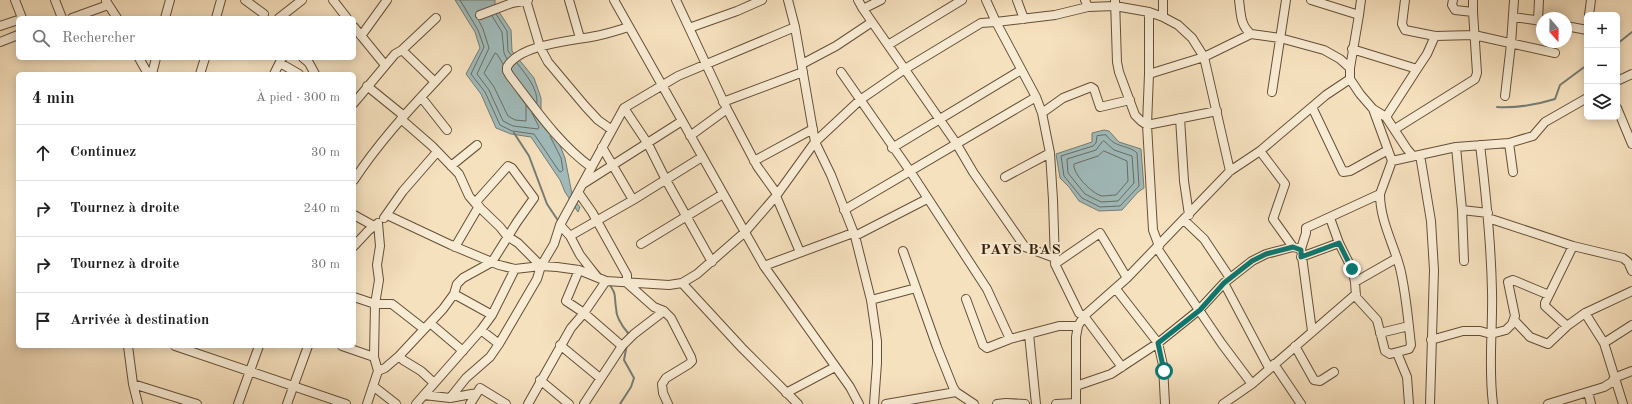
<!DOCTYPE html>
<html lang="fr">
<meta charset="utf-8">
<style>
body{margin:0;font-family:"Old Standard TT",serif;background:#f6f6f6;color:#222}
.controls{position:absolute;right:12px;top:12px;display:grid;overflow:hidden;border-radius:6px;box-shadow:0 2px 10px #0003}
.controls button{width:36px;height:36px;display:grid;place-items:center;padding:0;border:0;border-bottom:1px solid #e0e0e0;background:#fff;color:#222;font:20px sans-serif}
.compass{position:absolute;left:1536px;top:12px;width:36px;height:36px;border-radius:50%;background:#fff;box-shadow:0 2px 10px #0003;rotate:160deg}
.stop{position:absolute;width:12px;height:12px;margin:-9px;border:3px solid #0f766e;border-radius:50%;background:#fff}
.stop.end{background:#0f766e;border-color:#fff;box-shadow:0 1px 4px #0008}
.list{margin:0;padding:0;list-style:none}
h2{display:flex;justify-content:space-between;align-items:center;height:52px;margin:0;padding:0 16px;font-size:17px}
h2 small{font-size:13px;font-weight:400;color:#767676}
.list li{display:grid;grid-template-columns:26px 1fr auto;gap:12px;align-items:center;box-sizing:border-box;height:56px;padding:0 16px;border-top:1px solid #e0e0e0}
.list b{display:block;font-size:15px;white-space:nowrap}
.list em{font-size:13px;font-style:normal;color:#767676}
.icon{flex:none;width:22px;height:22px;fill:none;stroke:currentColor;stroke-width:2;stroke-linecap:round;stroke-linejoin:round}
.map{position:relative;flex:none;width:1632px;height:404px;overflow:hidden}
.search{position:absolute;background:#fff;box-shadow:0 2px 10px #0003;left:16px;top:16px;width:340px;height:44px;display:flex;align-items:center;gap:10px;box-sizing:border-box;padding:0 14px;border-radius:6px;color:#767676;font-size:15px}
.panel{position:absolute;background:#fff;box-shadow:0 2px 10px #0003;left:16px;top:72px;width:340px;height:276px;border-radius:6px}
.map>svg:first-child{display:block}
</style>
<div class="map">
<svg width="1632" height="404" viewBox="0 0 1632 404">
<rect width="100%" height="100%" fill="#f6e1bf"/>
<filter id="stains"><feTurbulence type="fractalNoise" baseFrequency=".005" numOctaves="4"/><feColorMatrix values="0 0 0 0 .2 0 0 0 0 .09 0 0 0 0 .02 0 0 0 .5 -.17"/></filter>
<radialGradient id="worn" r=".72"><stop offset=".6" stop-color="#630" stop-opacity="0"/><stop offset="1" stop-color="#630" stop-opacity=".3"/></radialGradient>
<path fill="#a0bbbb" stroke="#757c73" d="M455,0h40v6l16,24 1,21 22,27 7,20v14l18,31 6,15 8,41 7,8 -2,5 -13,-20 -5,-12 -29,-43 -20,-3 -15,-6 -15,-34 -15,-20 14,-26 -5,-16z
M1104,130l5,1 10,11 22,7 3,39 -6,4 -16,18 -23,1 -20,-10 -10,-14 -9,-9 -4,-24 36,-12v-9z"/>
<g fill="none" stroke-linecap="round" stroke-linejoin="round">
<path stroke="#6a6c62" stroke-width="1" d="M460,0l18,30 6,17 -13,27 14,18 15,33 12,6 22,3 25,37 2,1 2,-2 -2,-12 -11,-22
M496,14l11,17 1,20 3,4
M492,16l10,16 2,21 3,6
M478,19l5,10 6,19 -12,26 12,16 14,31 10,5 25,3 1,-2 -7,-14
M517,63c9,12 21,25 20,40
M503,64l-6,-10 -2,-1 -11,20 10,14 14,29 7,4 11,1v-16
M1106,135c10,14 21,9 31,18l2,33 -19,20 -20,1 -18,-9 -18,-22 -3,-20 32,-10 3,-3 1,-7z
M1104,141l10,9 18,6 2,27 -16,18 -17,1 -16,-8 -17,-21 -1,-14 29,-9 6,-8z
M1104,151l23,10 1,20 -12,14c-4,0 -10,1 -14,1 -10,-2 -30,-23 -28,-32l24,-8z"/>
<path stroke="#757c73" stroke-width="2" d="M1617,44l15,-12
M1497,107c21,1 39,-2 58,-8l5,-14 27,-20
M514,133l15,23 18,48 12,18
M589,261l13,15
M609,284c8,11 5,11 7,24 0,10 6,18 12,25v3
M620,404l11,-17 3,-9 -10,-18 3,-16"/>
<g stroke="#654f36" stroke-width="10">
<path id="minor" d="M15,0l7,18
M55,0l7,18
M245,0l19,14
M333,0l14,18
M526,0l14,47 8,15 37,44 13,14 14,10
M569,0l11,38
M614,0l150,266 86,121 9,17
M676,0l51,109 30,57 20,28
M788,0l7,27 20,115 16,33 24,61 16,64 6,41v22l-3,41
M858,0l5,9 93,134 17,29 52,75 30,11
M1017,0l7,19
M1085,0l3,7 27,-1 34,6 14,5 15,8 14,13 12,19 26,114
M1115,0l2,62 2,10 16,43 6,6 6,4 70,-14
M1239,0c2,14 1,25 12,34
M1311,0l48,15 -9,53
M1405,0l-3,24 3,6 30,6 39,-1 81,18
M1453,0l-1,5 3,5 18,2
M106,1l11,17
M1088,7l-33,8 -59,7 40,75 6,16 8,40 3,47 2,64 24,49 5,3 38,51
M863,9l18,-9
M1149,12v62
M480,15l32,-12 16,-3
M1359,15l2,-15
M1589,15l2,-15
M1163,17v-17
M1513,17l29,4
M72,18l36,-13
M165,18l5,-18
M216,18l5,-18
M279,18l23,-18
M1538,21l1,-21
M0,26l18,-6
M1566,26l21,4
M354,27l31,38
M689,28l48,-17 25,-11
M361,36l26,-36
M0,42l18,-7
M888,45l74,-45
M1352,49l65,20 10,-15 8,-18
M139,58l9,16
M303,58l6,5 6,11
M280,63l19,11
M802,64l34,-18 36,-24
M841,72l69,99 77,118 23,50
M152,74l4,-16
M200,74l5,-16
M274,74l8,-16
M1617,81l15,-7
M435,82l12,-13
M367,86l37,30
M1272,92l14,-92
M1505,96l6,-52 3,-44
M421,97l26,33
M723,102l80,-30
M354,103l41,-49 7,-4 34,-32
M1312,107l31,65 7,-1 38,-21
M624,108l24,36 18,36 46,82
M1617,108l15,36
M1373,109l19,52 64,-14 53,-4 24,-7 12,-14 42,-24
M1042,113l21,-15 28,-11 3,2 6,18 30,-7
M1386,117l31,-48
M1180,118l4,63 5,34
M401,119l31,27 27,28 10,22 6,7 25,24 7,9 11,7 23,23 -4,13 -38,65 -18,-14
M1395,129l80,-50 2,-6 -4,-61v-12
M690,136l37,-27
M1509,143l4,29
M1480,145c6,49 11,97 12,146 1,38 -4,75 1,113
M602,147l31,53
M1456,147l6,63 2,51
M892,148l129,-78
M1260,151l25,33 -12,35 20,28
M1420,155l11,66 3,49 -4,134
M754,161l59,-32
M451,166l26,-21
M591,167c-33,-24 -57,-60 -81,-91l-3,-5v-4c13,-23 65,-26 89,-31 11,-2 22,-6 33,-9
M1005,177l45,-24
M354,180c23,-35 52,-67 81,-98l-33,-32
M583,184l99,-63
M578,192l14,20 35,63v8l27,24 10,4 7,7 20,39 1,4 -3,3 -23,14 -4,6 1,9 5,11
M776,196l24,56
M844,210l192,-113
M1462,210l26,3
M354,215l20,11
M387,215l64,30 48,20 16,4 26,-3 16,1 22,3 27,11 63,4 13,-2 15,-9 48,-42 31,-36 39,-54 45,-42 45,-31 76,-46 15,-1 -10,-22
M384,218l19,-27 34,-39
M1330,218l9,25 13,26 3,13 1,15 21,23 8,31 5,3 19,-5 2,-4c-3,-26 -5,-52 -11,-77 -7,-25 -20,-48 -20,-74
M1488,218l85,28
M1184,220l20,19 26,39
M570,236l63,-36 69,-43
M855,236l72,-37
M641,244l82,-50
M354,246l14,-15 10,-8 2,23 -3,19 2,15 -4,24h17l32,25
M1159,246l-6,-16 -6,-105 2,-51 55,-17 47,-23 29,4 44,12 16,9 10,9v11l10,15 13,15 13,8 21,32 6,7
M455,247l24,-41
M1157,248l65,96 30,40
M903,251l34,96 16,40 3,5 18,12
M1301,257l38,-14
M1055,264l45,-31 27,45
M541,266l13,-22 6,-19
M764,266l89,-33
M579,270l-13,31 18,12 38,33
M597,277l-17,-22 -10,-19 -10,-11 64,-117 54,-32 117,-49
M1355,282l42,-24
M682,283l60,65 56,56
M1224,283l45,85
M1116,289l42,54 5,22 2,39
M454,294l38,21
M1549,295l-4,8v3l22,20
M354,297l21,7 -1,53 4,14
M966,299l17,46 4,3 23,-9 49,-13h19
M871,300l45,-12
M1585,313l19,30
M1514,320l16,17 18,7 19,-18 18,-13 47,-22
M430,323l33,28
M1312,331l-11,-82 5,-16v-5l74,-34 12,-33
M1380,333l29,-7
M1029,334l7,70
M1431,340l32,-9h17l11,3 15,-4 6,-6 3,-8 -7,-34 5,-2 36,15 24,-49 50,12 5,4 4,9
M560,345l40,33
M128,346l5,38 5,20
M175,346l171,58
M342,346l32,11
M1295,346l19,34 6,1 14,-9
M1397,353l10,24 2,27
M399,356l4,4 18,11 13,12
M1274,364l27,40
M540,380l29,24
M133,384l64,20
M373,386l23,18
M1076,386l35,-12 47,-31 41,-33 25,-27 28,-22 14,-7 27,-7 8,2
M1588,392l3,12
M786,393l49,-26
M424,395l26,3 27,-5 3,-5 26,16
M450,398l16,-20 24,-21 9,-13
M238,404l21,-58
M287,404l21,-58
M367,404l11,-33 7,-3 14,-12 44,-47 11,-15 3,-10 6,-6 29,-16 25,-40 17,-24 -22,-30 -4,-2 -33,37
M416,404l65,-74 11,-15 23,-46
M470,404l7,-11
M528,404l43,-76 13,-15 22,-32
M584,404l38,-58 12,-12 30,-23
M886,404l70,-12
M997,404l9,-1 19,1
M1056,404l20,-1
M1076,404v-67l2,-11 6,-10 43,-38 103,-107 30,-20 66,-56 24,-16
M1223,404l29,-20 104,-90
M1548,404l56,-17 8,-5 2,-4 18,-7
M1623,404l-19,-61 28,-18"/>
</g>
<use href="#minor" stroke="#f9ecd5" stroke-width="8"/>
</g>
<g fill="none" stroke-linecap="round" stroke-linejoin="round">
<path stroke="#0f766e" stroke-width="5" d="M1164,371l-6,-28 42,-33 24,-27 28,-22 14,-7 27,-7 8,3v7l38,-14 13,26"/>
</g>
<g text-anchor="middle" stroke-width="4" stroke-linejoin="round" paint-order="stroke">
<g font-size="15" font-weight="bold" letter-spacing="1" fill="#351e08" stroke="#f9ecd5">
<text x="1021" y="254">PAYS BAS</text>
</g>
</g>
<rect width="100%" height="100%" filter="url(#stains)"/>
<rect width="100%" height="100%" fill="url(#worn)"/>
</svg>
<div class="controls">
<button>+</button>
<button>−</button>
<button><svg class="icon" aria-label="layers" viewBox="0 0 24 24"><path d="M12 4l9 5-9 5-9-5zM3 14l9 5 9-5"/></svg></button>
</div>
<svg class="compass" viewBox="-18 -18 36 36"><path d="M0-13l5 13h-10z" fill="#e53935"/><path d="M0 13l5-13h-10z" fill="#767676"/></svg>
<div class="stop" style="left:1164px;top:371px"></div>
<div class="stop end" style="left:1352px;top:269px"></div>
<div class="search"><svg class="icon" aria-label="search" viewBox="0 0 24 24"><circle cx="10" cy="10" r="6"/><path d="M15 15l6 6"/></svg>Rechercher</div>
<section class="panel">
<h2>4 min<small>À pied · 300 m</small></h2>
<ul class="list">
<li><svg class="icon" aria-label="ahead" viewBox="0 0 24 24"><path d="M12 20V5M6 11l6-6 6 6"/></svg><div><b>Continuez</b></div><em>30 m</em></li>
<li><svg class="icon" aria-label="right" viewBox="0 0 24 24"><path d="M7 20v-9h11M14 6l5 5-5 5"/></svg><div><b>Tournez à droite</b></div><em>240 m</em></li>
<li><svg class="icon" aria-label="right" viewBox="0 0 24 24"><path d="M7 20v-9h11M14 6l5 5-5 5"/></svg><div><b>Tournez à droite</b></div><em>30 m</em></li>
<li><svg class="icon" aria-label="arrive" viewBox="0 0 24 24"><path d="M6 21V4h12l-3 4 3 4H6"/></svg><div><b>Arrivée à destination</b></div></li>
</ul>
</section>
</div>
